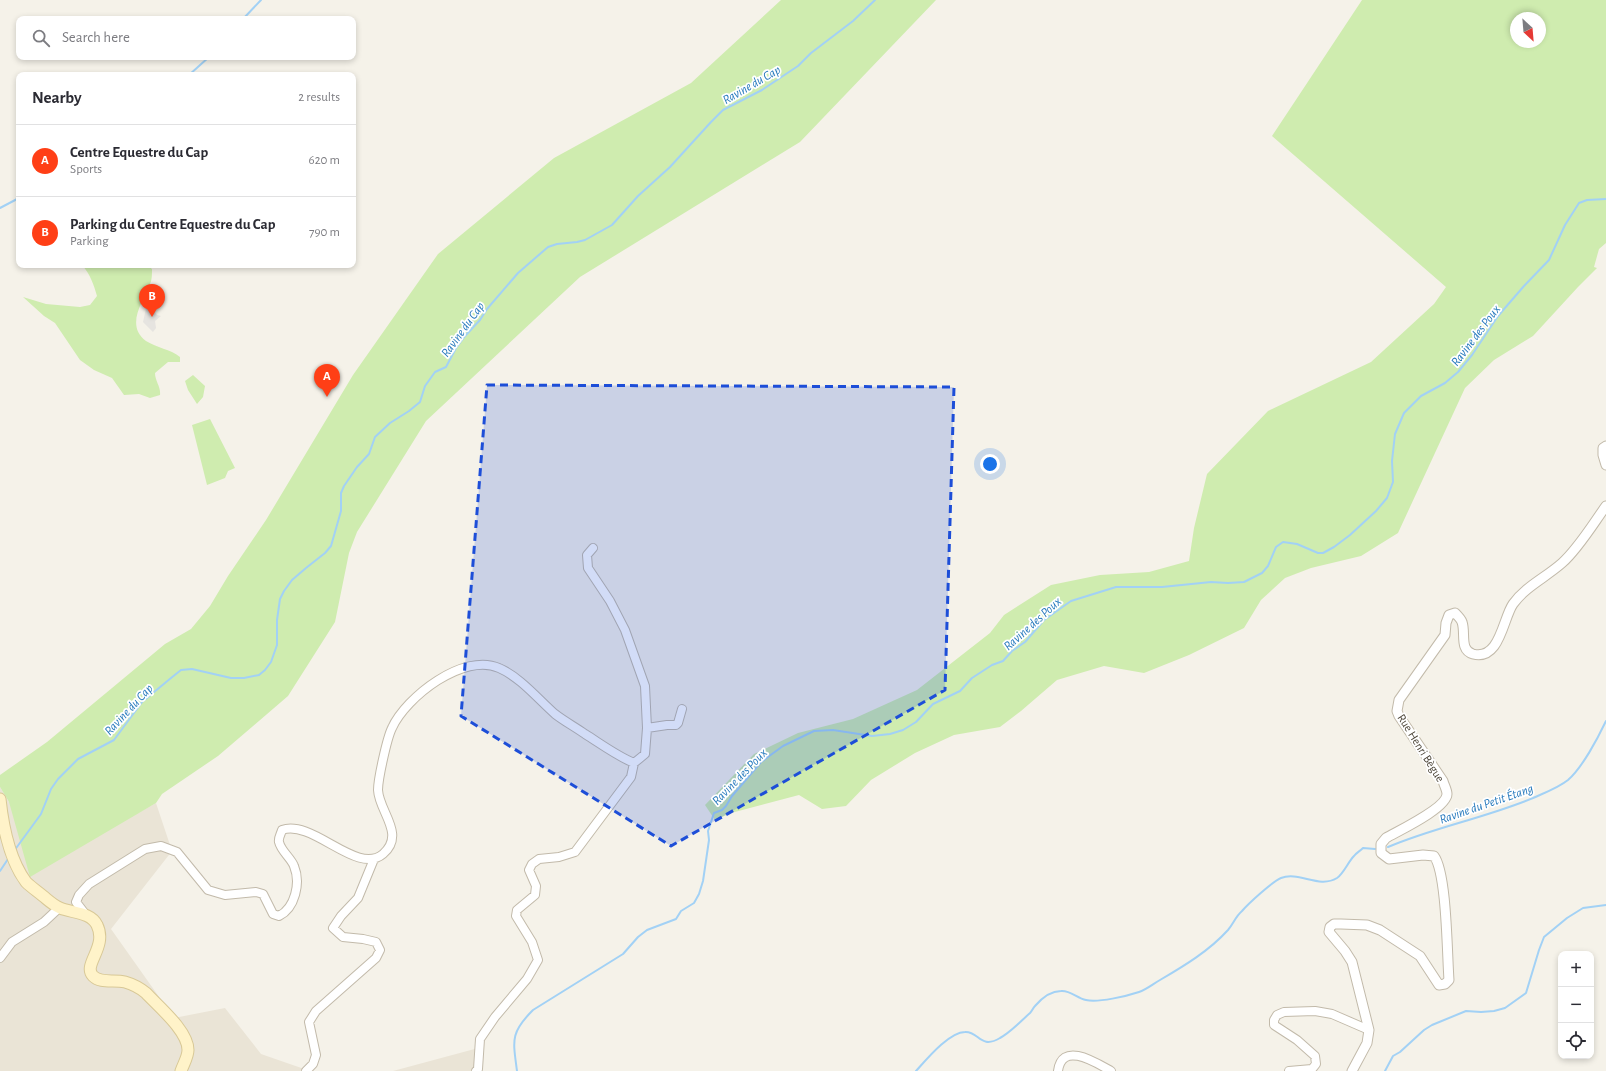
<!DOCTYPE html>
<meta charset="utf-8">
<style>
body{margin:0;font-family:"Alegreya Sans",sans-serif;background:#f2f2f3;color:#2b2b33}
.controls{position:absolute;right:12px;bottom:12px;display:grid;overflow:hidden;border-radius:8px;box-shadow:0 2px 6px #0003}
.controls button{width:36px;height:36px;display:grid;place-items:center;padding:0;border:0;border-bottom:1px solid #e1e1e2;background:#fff;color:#2b2b33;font:20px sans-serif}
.compass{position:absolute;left:1510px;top:12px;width:36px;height:36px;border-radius:50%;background:#fff;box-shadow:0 2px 6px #0003;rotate:154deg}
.you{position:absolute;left:990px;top:464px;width:14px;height:14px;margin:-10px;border:3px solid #fff;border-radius:50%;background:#1a73e8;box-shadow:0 0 0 6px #1a73e833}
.badge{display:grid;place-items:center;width:26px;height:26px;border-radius:50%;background:#ff3f16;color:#fff;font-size:13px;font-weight:700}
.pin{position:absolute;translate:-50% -33px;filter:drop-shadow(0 1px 2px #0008)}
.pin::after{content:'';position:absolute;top:21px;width:14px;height:12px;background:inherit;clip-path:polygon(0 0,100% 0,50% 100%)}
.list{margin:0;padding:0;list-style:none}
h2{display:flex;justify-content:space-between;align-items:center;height:52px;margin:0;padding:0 16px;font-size:17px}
h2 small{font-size:13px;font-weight:400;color:#7c7c81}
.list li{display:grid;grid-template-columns:26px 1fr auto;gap:12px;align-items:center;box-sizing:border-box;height:72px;padding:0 16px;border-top:1px solid #e1e1e2}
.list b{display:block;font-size:15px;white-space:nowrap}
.list p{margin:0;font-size:13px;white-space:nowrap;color:#7c7c81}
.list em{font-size:13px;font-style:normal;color:#7c7c81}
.icon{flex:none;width:22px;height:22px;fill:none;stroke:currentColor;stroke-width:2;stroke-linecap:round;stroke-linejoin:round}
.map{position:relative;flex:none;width:1606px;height:1071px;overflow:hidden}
.search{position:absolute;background:#fff;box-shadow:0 2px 6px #0003;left:16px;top:16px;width:340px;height:44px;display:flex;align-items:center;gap:10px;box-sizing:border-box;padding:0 14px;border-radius:8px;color:#7c7c81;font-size:15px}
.panel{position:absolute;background:#fff;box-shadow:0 2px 6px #0003;left:16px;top:72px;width:340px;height:196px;border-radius:8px}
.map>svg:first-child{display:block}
</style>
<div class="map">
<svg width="1606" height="1071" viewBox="0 0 1606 1071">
<rect width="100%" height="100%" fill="#f5f2e9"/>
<path fill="#eae4d6" d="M0,787l9,15 129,11 18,-10 16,48 -61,78 63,89 51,-10 36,46 49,17h-310z
M482,1047l-3,24h-86z"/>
<path fill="#cfecaf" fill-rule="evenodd" d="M781,0h155l-136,142 -220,135 -154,144 -69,111 -8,21 -14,69 -47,74 -70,60 -56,38 -6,9 -126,74 -21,-75 -9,-15v-12l47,-33 118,-98 26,-15 19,-23 18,-30 38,-56 87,-145 85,-121 116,-96 137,-75z
M1362,0h244v243l-7,6 -5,18 3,1 -19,19 -45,49 -39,24 -29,28 -67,145 -37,23 -50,12 -26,10 -24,22 -17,28 -55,27 -45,18 -40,-7 -47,14 -36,31 -21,16 -46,8 -39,18 -44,27 -25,26 -24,3 -23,-14 -68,18 -16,7 -10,-15 49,-51 44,-21 55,-14 64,-29 73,-57 14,-18 47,-30 49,-10 49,-3 40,-11 5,-33 13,-54 61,-63 103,-49 63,-58 12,-17 -174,-151zM1516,18h24v24h-24z
M82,265h65l5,4c0,5 0,11 -2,15 -7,18 -25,41 -4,57 11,7 24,8 34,16v5h-12l-13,11c0,8 6,14 5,22l-10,3 -11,-4 -15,1 -12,-17 -18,-8 -14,-10 -25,-37 -11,-7 -21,-19 23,7 34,3 10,-2 7,-9c-3,-11 -7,-22 -15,-31z
M193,375l12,11 -2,11 -6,7 -9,-14 -3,-9z
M210,419l25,49 -7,3 -3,7 -18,7 -15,-60z"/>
<path fill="#e6e4e0" d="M147,304h5v5l5,6 4,1 -6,5 1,7 -3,4 -10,-10z"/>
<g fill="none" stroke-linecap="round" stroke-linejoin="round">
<path stroke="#a2d1f5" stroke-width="2" d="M243,19l18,-19
M189,75l20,-18
M0,208l19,-10
M1388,847c47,-20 97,-29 145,-49 11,-5 25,-10 35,-18 14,-12 30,-42 38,-59
M14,851l27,-37 10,-25 7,-10 20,-20 36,-19 28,-38 29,-24 10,-8 11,-1 39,9h13l15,-3 6,-5 6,-8 6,-17v-25l3,-21 4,-8 8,-11 14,-12 19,-15 6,-7 10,-35v-18l3,-7 13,-19 12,-13 6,-17 15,-14 19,-12 11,-9 5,-16 10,-14 11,-5 10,-19 9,-12 15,-16 7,-11 31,-36 30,-26 9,-3 20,-2 8,-2 27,-15 26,-29 32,-29 41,-45 12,-12 39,-20 36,-24 13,-13 42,-32 22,-21
M0,871l8,-12
M517,1071c-4,-31 -7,-38 16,-61l90,-56 15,-17 9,-7 29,-11 5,-8 13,-8 5,-9 4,-13 6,-41 -1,-9 6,-18 8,-3 4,-4 6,-10 29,-34 22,-16 31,-15 19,-1 39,6 18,-2 13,-4 13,-8 17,-18 27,-13 12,-13 20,-13 11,-4 9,-10 13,-9 19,-22 27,-19 45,-14h46l49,-5 17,1 16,-1 18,-9 6,-7 8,-19 7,-5 14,2 21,9h5l11,-6 16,-12 26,-24 11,-13 6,-16 -1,-21 3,-27 9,-21 17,-17 24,-13 13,-11 14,-17 26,-39 26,-30 25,-26 16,-35 14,-22 8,-3 19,-1
M916,1071c10,-11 33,-39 49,-39 14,-1 15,18 35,6 11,-6 20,-16 30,-25 2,-2 3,-5 5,-7 6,-7 16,-15 26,-15 9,-1 16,7 25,9 12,3 41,-4 53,-8 7,-2 14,-8 21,-12 24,-14 49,-29 68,-50 5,-6 8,-14 14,-19 6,-7 31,-30 39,-33 18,-7 38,11 56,0 7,-5 11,-16 17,-22 2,-3 6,-5 9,-8l12,1
M1385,1071l8,-15 7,-4 24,-22 8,-5 34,-14 15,1 13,-1 11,-3 21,-15 13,-43 5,-13 23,-19 16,-10 23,-3"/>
<g stroke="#c2baaa" stroke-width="10">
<path id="minor" d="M647,728l20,-3h9l2,-2 4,-14
M86,915l-10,-13 3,-7 10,-11 56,-35 16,-3 16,6 31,38 17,5 31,-3 7,2 10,20 6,2c16,-8 22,-33 15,-50 -3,-8 -13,-15 -15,-24 -1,-4 2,-8 3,-12 31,-11 75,46 101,24 23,-20 -4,-42 -5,-64 0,-11 9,-52 14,-62 14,-31 72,-76 107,-60 21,9 39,31 56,46 9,7 20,13 30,20 16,10 32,22 49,29l11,-9 2,-26 -2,-42 -20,-56 -15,-29 -22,-33 -1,-13 6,-7
M0,958l12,-16 32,-20 15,-14
M306,1071l7,-7 3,-9 -7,-33 7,-11 60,-53 4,-8 -4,-8 -13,-3 -20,-2 -10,-9 8,-12 17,-18 16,-39
M476,1071l2,-2 2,-30 15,-22 32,-38 11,-19 -6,-18 -16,-26 1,-6 18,-15 1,-9 -7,-16 3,-6 7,-5 20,-2 16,-5 56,-75 3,-14
M1058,1071c4,-30 37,-9 53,0
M1289,1071l23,-2 4,-5 -1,-8 -18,-16 -23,-15v-5l3,-5 7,-3 31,-1 17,3 37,16"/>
</g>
<g stroke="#c2baaa" stroke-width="11">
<path id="tertiary" d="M1606,446l-3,2v7l3,10
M1352,1071l15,-28 2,-13 -17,-68 -7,-11 -16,-19 1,-5 4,-3h7l26,1 13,5 40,26 19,29 6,-1 4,-4c-2,-25 -2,-107 -15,-124l-11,-1 -34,4 -8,-6v-9l5,-6c12,-7 61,-30 61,-44 0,-4 -3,-9 -4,-13l-44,-65 -2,-5 2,-11 46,-65 1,-12 3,-8 6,-2c2,2 6,6 7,9 4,11 -3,28 11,32 27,7 30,-36 40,-50 13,-18 32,-26 49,-41 16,-14 31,-39 44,-57"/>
</g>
<g stroke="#d8c896" stroke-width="13">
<path id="secondary" d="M0,799c3,28 9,60 26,83 5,5 11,9 17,14 5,4 10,9 17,12 12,5 31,4 37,17 11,22 -15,40 -4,51 8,8 21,3 32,6 7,2 15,6 21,11 13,14 42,38 42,57 0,7 -5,15 -7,21"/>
</g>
<use href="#minor" stroke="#fff" stroke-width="8"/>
<use href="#tertiary" stroke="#fff" stroke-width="9"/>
<use href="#secondary" stroke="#fff3c9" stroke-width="11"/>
</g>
<path fill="#1d4ed8" fill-opacity="0.2" stroke="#1d4ed8" stroke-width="3" stroke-dasharray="8 5" stroke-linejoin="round" d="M487,385l467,2 -9,303 -274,156 -210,-130z"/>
<g text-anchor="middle" stroke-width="3.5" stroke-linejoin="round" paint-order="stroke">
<g font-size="12" fill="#4a4336" stroke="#fff">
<text transform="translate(1421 748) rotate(58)" y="4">Rue Henri Bègue</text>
</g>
<g font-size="13" font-style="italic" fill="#277abd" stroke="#fff">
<text transform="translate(751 84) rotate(-30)" y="5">Ravine du Cap</text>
<text transform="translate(462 329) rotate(-54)" y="5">Ravine du Cap</text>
<text transform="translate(1475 335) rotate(-53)" y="5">Ravine des Poux</text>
<text transform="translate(1032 623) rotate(-42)" y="5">Ravine des Poux</text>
<text transform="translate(128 709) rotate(-47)" y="5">Ravine du Cap</text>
<text transform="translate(739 776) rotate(-46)" y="5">Ravine des Poux</text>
<text transform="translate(1486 803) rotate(-19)" y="5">Ravine du Petit Étang</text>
</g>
</g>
</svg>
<div class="controls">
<button>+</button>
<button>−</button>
<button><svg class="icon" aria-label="locate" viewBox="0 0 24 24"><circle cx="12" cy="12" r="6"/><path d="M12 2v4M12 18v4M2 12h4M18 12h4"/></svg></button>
</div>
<svg class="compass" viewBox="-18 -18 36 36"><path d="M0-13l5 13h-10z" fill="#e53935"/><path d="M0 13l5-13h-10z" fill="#7c7c81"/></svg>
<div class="you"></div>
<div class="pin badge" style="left:327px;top:397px">A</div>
<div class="pin badge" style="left:152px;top:317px">B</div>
<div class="search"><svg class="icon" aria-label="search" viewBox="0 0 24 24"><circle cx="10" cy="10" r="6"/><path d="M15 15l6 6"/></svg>Search here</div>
<section class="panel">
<h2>Nearby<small>2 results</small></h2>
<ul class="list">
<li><span class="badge">A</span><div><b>Centre Equestre du Cap</b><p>Sports</p></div><em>620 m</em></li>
<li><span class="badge">B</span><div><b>Parking du Centre Equestre du Cap</b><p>Parking</p></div><em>790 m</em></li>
</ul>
</section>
</div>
